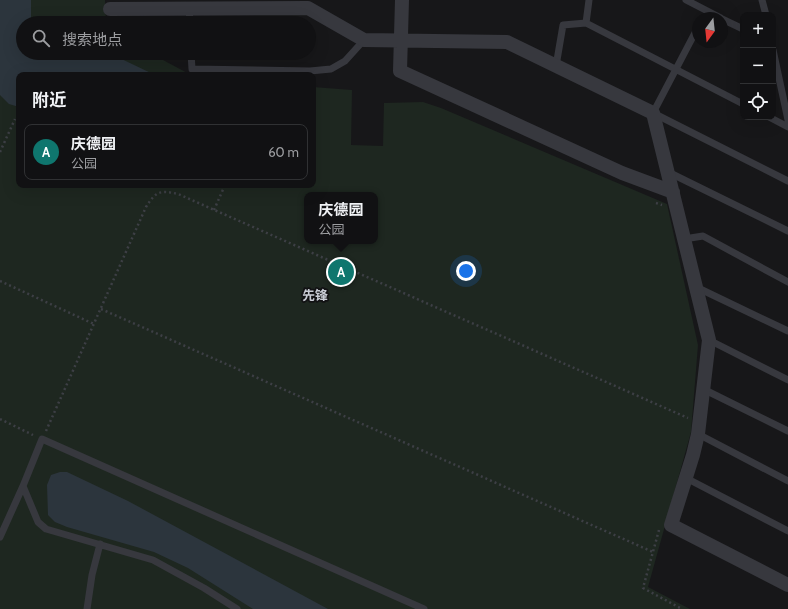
<!DOCTYPE html>
<html lang="zh">
<meta charset="utf-8">
<style>
body{margin:0;font-family:Cabin,"Noto Sans SC",sans-serif;background:#1a1a1c;color:#f1f3f6}
.controls{position:absolute;right:12px;top:12px;display:grid;overflow:hidden;border-radius:8px;box-shadow:0 4px 16px #0002}
.controls button{width:36px;height:36px;display:grid;place-items:center;padding:0;border:0;border-bottom:1px solid #303133;background:#111113;color:#f1f3f6;font:20px sans-serif}
.compass{position:absolute;left:692px;top:12px;width:36px;height:36px;border-radius:50%;background:#111113;box-shadow:0 4px 16px #0002;rotate:195deg}
.you{position:absolute;left:466px;top:271px;width:14px;height:14px;margin:-10px;border:3px solid #fff;border-radius:50%;background:#1a73e8;box-shadow:0 0 0 6px #1a73e833}
.badge{display:grid;place-items:center;width:26px;height:26px;border-radius:50%;background:#0f766e;color:#fff;font-size:13px;font-weight:700}
.pin{position:absolute;translate:-50% -50%;border:2px solid #fff;box-shadow:0 1px 4px #0006}
.popup{position:absolute;left:304px;top:192px;width:74px;height:52px;box-sizing:border-box;display:grid;place-content:center;border-radius:8px;background:#111113;filter:drop-shadow(0 1px 3px #0005);font-size:13px;white-space:nowrap;color:#9c9da0}
.popup b{font-size:15px;color:#f1f3f6}
.popup::after{content:'';position:absolute;left:50%;top:100%;margin-left:-8px;border:8px solid transparent;border-top-color:#111113}
.list{margin:0;padding:0;list-style:none}
h2{display:flex;justify-content:space-between;align-items:center;height:52px;margin:0;padding:0 16px;font-size:17px}
h2 small{font-size:13px;font-weight:400;color:#9c9da0}
.list li{display:grid;grid-template-columns:26px 1fr auto;gap:12px;align-items:center;box-sizing:border-box;height:56px;margin:0 8px 8px;padding:0 8px;border:1px solid #303133;border-radius:8px}
.list b{display:block;font-size:15px;white-space:nowrap}
.list p{margin:0;font-size:13px;white-space:nowrap;color:#9c9da0}
.list em{font-size:13px;font-style:normal;color:#9c9da0}
.icon{flex:none;width:22px;height:22px;fill:none;stroke:currentColor;stroke-width:2;stroke-linecap:round;stroke-linejoin:round}
.map{position:relative;flex:none;width:788px;height:609px;overflow:hidden}
.search{position:absolute;background:#111113;box-shadow:0 4px 16px #0002;left:16px;top:16px;width:300px;height:44px;display:flex;align-items:center;gap:10px;box-sizing:border-box;padding:0 14px;border-radius:22px;color:#9c9da0;font-size:15px}
.panel{position:absolute;background:#111113;box-shadow:0 4px 16px #0002;left:16px;top:72px;width:300px;height:116px;border-radius:8px}
.map>svg:first-child{display:block}
</style>
<div class="map">
<svg width="788" height="609" viewBox="0 0 788 609">
<rect width="100%" height="100%" fill="#171719"/>
<path fill="#1e2720" fill-rule="evenodd" d="M0,0h105l1,23h-83v30h127l41,22h-172v110h294v-98l39,3 -1,55 32,1 1,-43 39,-1 18,6 226,96 31,141 -7,87 -43,155 42,22h-690zM307,195h68v46h-68z"/>
<path fill="#2c353d" d="M0,0h31v22l2,1h-10v30h86l46,22h-136v32l-10,-3 -9,-9z
M60,472h7l61,29 200,108h-75l-65,-41 -34,-16 -87,-25 -12,-5 -7,-7 -1,-30 4,-10z"/>
<g fill="none" stroke-linecap="round" stroke-linejoin="round">
<path stroke="#3d3f45" stroke-width="2.5" stroke-dasharray="2 3" stroke-linecap="butt" d="M0,152l15,-33
M656,203l6,2
M214,210l11,-25
M0,281l94,43
M101,309l552,243
M0,419l33,16
M46,431l100,-224c10,-16 14,-17 32,-13l510,224
M659,530l-16,58 39,21"/>
<path stroke="#37383e" stroke-width="7" d="M686,0l35,18
M762,0l4,15
M189,8l1,15
M722,19l21,10
M586,23l3,-23
M698,27l-45,86 135,68
M773,50l15,70
M191,53l1,16 118,2 21,-2 14,-8 19,-21
M556,66l7,-41 23,-2 157,81
M769,117l19,10
M668,172l120,59
M684,239l19,-3 85,46
M696,287l92,44
M709,340l79,40
M703,389l85,42
M698,434l90,47
M686,478l102,53
M0,537l23,-51
M87,609l5,-34 8,-31
M237,609l-33,-21 -51,-28 -107,-31 -8,-7 -15,-36 19,-47 382,170"/>
<path stroke="#37383e" stroke-width="14" d="M402,0l-2,71 222,102 51,19
M110,9l198,-1 56,32 143,2 146,71 56,227 -11,94 -5,21 -22,70 117,60"/>
</g>
<g text-anchor="middle" stroke-width="3.5" stroke-linejoin="round" paint-order="stroke">
<g font-size="13" font-weight="bold" fill="#c9ccd5" stroke="#121214">
<text x="315" y="300">先锋</text>
</g>
</g>
</svg>
<div class="controls">
<button>+</button>
<button>−</button>
<button><svg class="icon" aria-label="locate" viewBox="0 0 24 24"><circle cx="12" cy="12" r="6"/><path d="M12 2v4M12 18v4M2 12h4M18 12h4"/></svg></button>
</div>
<svg class="compass" viewBox="-18 -18 36 36"><path d="M0-13l5 13h-10z" fill="#e53935"/><path d="M0 13l5-13h-10z" fill="#9c9da0"/></svg>
<div class="you"></div>
<div class="pin badge" style="left:341px;top:272px">A</div>
<div class="popup"><b>庆德园</b>公园</div>
<div class="search"><svg class="icon" aria-label="search" viewBox="0 0 24 24"><circle cx="10" cy="10" r="6"/><path d="M15 15l6 6"/></svg>搜索地点</div>
<section class="panel">
<h2>附近<small></small></h2>
<ul class="list">
<li><span class="badge">A</span><div><b>庆德园</b><p>公园</p></div><em>60 m</em></li>
</ul>
</section>
</div>
